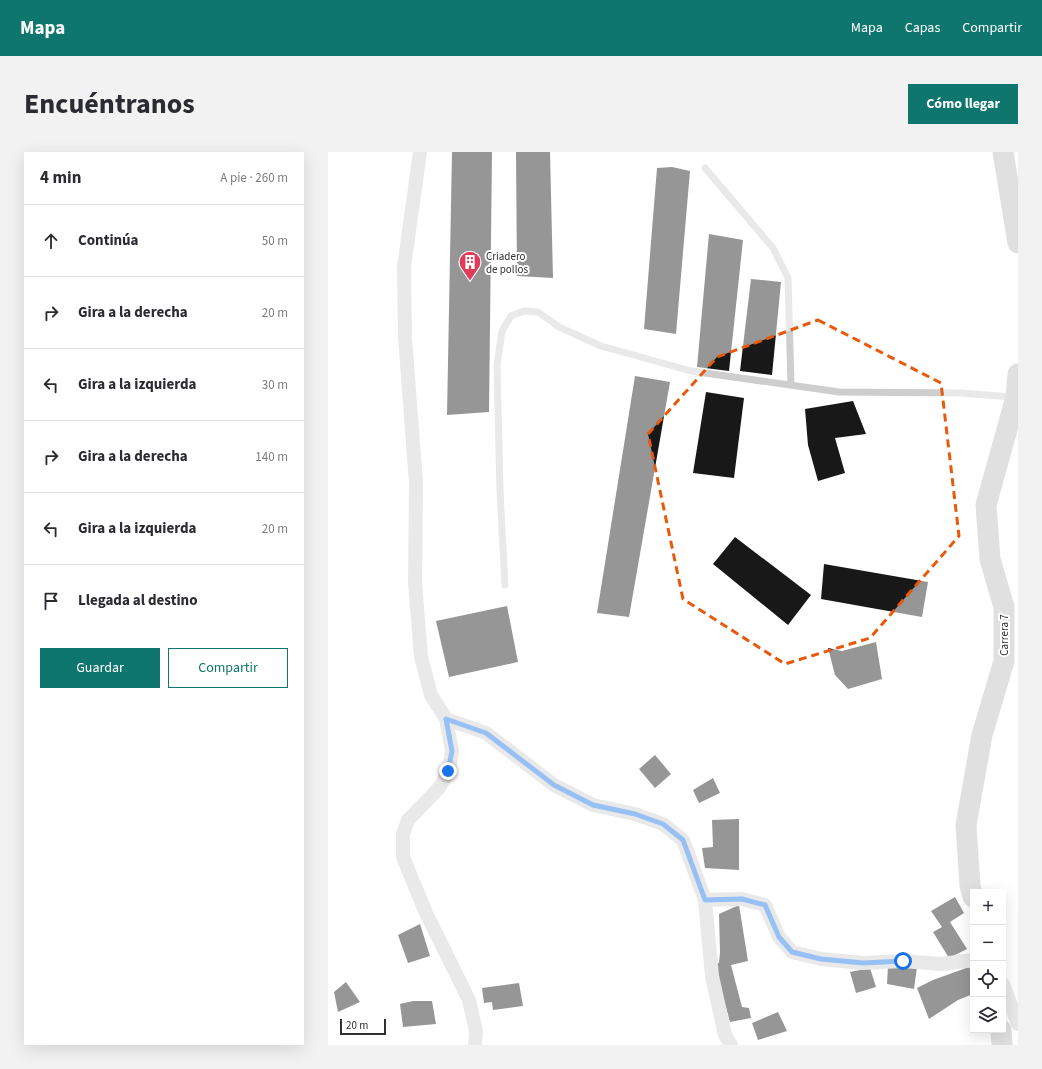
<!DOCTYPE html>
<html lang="es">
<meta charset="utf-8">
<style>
body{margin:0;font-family:"Source Sans 3",sans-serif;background:#f2f2f3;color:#2b2b33}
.controls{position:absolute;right:12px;bottom:12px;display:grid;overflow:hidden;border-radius:0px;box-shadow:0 4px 16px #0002}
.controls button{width:36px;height:36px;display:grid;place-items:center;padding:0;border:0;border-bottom:1px solid #e1e1e2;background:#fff;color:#2b2b33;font:20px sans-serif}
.scale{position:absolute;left:12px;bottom:10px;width:46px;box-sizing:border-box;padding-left:4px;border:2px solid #313131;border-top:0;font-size:11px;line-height:14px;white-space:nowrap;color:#313131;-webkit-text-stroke:3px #fff;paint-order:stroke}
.stop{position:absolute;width:12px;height:12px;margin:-9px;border:3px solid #1a73e8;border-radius:50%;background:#fff}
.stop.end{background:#1a73e8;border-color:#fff;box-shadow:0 1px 4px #0008}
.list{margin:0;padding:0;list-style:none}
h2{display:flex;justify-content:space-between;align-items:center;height:52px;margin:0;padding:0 16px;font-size:17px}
h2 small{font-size:13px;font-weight:400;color:#7c7c81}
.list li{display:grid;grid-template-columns:26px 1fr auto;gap:12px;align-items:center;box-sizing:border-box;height:72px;padding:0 16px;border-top:1px solid #e1e1e2}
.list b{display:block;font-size:15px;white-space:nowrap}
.list em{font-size:13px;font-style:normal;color:#7c7c81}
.actions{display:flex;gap:8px;padding:12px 16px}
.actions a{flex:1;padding:9px 0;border:1px solid #0f766e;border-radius:0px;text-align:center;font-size:14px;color:#0f766e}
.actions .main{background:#0f766e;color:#fff}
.icon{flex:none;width:22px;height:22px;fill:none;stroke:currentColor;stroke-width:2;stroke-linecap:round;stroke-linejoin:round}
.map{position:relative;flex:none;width:690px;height:893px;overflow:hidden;border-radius:0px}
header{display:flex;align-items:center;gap:24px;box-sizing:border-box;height:56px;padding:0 20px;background:#0f766e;color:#fff}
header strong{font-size:19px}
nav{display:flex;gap:22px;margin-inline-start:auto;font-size:14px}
.intro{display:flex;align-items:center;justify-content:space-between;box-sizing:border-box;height:96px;padding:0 24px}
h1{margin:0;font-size:28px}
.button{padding:10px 18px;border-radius:0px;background:#0f766e;color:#fff;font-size:14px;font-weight:700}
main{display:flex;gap:24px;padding:0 24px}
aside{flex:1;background:#fff;border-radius:0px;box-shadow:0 4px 16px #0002}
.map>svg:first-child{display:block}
</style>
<header>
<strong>Mapa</strong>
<nav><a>Mapa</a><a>Capas</a><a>Compartir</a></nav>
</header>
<div class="intro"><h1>Encuéntranos</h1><a class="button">Cómo llegar</a></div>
<main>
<aside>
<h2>4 min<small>A pie · 260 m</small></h2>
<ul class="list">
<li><svg class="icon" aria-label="ahead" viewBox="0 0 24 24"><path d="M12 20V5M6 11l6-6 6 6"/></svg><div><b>Continúa</b></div><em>50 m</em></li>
<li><svg class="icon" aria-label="right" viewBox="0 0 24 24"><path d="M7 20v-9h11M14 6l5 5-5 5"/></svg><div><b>Gira a la derecha</b></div><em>20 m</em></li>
<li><svg class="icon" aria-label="left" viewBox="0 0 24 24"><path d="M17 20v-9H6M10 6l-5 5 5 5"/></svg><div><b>Gira a la izquierda</b></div><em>30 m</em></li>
<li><svg class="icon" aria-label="right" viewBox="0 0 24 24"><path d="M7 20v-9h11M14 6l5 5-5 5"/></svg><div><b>Gira a la derecha</b></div><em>140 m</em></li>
<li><svg class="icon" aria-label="left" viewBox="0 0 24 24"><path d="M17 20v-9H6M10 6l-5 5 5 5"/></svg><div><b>Gira a la izquierda</b></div><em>20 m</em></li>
<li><svg class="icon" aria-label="arrive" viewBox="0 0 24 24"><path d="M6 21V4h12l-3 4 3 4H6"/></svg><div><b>Llegada al destino</b></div></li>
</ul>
<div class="actions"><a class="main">Guardar</a><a>Compartir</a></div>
</aside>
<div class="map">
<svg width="690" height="893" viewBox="0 0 690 893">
<rect width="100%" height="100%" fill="#fff"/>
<path fill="#181818" d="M124,0h40l-3,260 -42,3z
M188,0h34l3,126 -36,-2z
M344,15l18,4 -14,163 -32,-5 13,-161z
M381,82l34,6 -14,131 -32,-4z
M423,127l30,3 -9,93 -32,-4z
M307,224l35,6 -41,235 -32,-4z
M378,240l38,6 -10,80 -41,-5z
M525,249l13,33 -31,4 10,35 -27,8 -10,-36 -3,-36z
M407,385l76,58 -23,30 -75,-61z
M496,412l104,18 -6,35 -101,-18z
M179,454l11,56 -69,15 -13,-56z
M548,490l6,37 -34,10 -13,-14 -7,-27 14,3z
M327,603l16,19 -16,14 -16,-19z
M385,626l7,15 -21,10 -6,-13z
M411,667v51l-34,-2 -3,-20 11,-1 -1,-27z
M627,745l9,16 -14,9 17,27 -18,9 -16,-26 9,-5 -11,-16z
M411,753l9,56 -17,4 11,42 7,1 2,10 -21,4 -16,-59h5l1,-11 -1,-38z
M92,772l10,32 -22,7 -10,-28z
M560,814l29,1 -3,22 -27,-5z
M641,815l4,8v19l-15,6 -29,19 -12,-31 16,-8z
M542,816l6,19 -20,6 -6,-21z
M18,830l14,20 -22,10 -4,-20z
M191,831l4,23 -30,4 -1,-8 -8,1 -2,-15z
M85,849h19l4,23 -33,3 -3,-23z
M450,860l9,19 -29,9 -6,-17z"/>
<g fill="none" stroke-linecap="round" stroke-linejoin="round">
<path stroke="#cecece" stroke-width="7" d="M377,16l68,80 15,30 3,107
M177,433l-5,-94 -3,-126 5,-34 9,-15 13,-5 14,1 21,15 42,19 90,25 148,21 121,1 53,4"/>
<path stroke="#cecece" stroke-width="14" d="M92,0l-16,115 1,70 11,146 -1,99 6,75 10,38 15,24 6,32 -3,20 -10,17 -31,32 -5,14v23l23,56 43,87 7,31 -1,14
M118,567l40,14 68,52 39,20 42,9 28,10 20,16 22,60 7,76 13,59 6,10
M377,748l37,-1 23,6 14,32 13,15 29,7 42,4 40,-2 38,3 32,-4
M675,832l15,40"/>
<path stroke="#bbb" stroke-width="21" d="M675,0l15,91
M645,745l-3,-11 -4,-61 16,-90 22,-74v-54l-14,-48 -4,-54 30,-108 2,-23
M673,878l1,15"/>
</g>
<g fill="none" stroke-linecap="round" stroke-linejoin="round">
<path stroke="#1a73e8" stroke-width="5" d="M120,619l4,-20 -6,-32 40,14 68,52 39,20 42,9 28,10 20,16 22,60 37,-1 23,6 14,32 13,15 29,7 42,4 40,-2"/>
</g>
<path d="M0 0H690V893H0ZM490,168l123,63 18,153 -89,102 -85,26 -102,-65 -35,-165 69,-77z" fill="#fff" fill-opacity=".55" fill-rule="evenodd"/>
<path fill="none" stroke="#e8590c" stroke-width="3" stroke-dasharray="8 5" stroke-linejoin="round" d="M490,168l123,63 18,153 -89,102 -85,26 -102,-65 -35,-165 69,-77z"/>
<defs>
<g id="building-pin" transform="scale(1.15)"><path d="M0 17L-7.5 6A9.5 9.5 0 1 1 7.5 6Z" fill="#de3c59" stroke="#fff"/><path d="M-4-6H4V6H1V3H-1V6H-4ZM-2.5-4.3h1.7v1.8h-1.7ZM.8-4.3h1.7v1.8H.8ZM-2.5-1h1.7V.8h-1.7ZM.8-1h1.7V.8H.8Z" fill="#fff"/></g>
</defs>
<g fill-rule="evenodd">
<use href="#building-pin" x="142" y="110"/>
</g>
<g text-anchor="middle" stroke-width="4" stroke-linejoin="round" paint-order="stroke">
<g font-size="11" fill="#313131" stroke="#fff" text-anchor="start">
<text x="158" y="108">Criadero<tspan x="158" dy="13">de pollos</tspan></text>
</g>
<g font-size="11" fill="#313131" stroke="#fff">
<text transform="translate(676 483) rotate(-90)" y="4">Carrera 7</text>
</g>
</g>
</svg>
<div class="controls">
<button>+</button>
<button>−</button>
<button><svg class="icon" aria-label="locate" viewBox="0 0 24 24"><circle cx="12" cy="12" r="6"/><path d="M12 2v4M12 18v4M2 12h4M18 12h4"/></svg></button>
<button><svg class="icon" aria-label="layers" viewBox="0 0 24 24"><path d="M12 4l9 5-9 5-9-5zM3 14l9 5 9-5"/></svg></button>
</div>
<div class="scale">20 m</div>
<div class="stop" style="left:575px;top:809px"></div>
<div class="stop end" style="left:120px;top:619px"></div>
</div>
</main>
